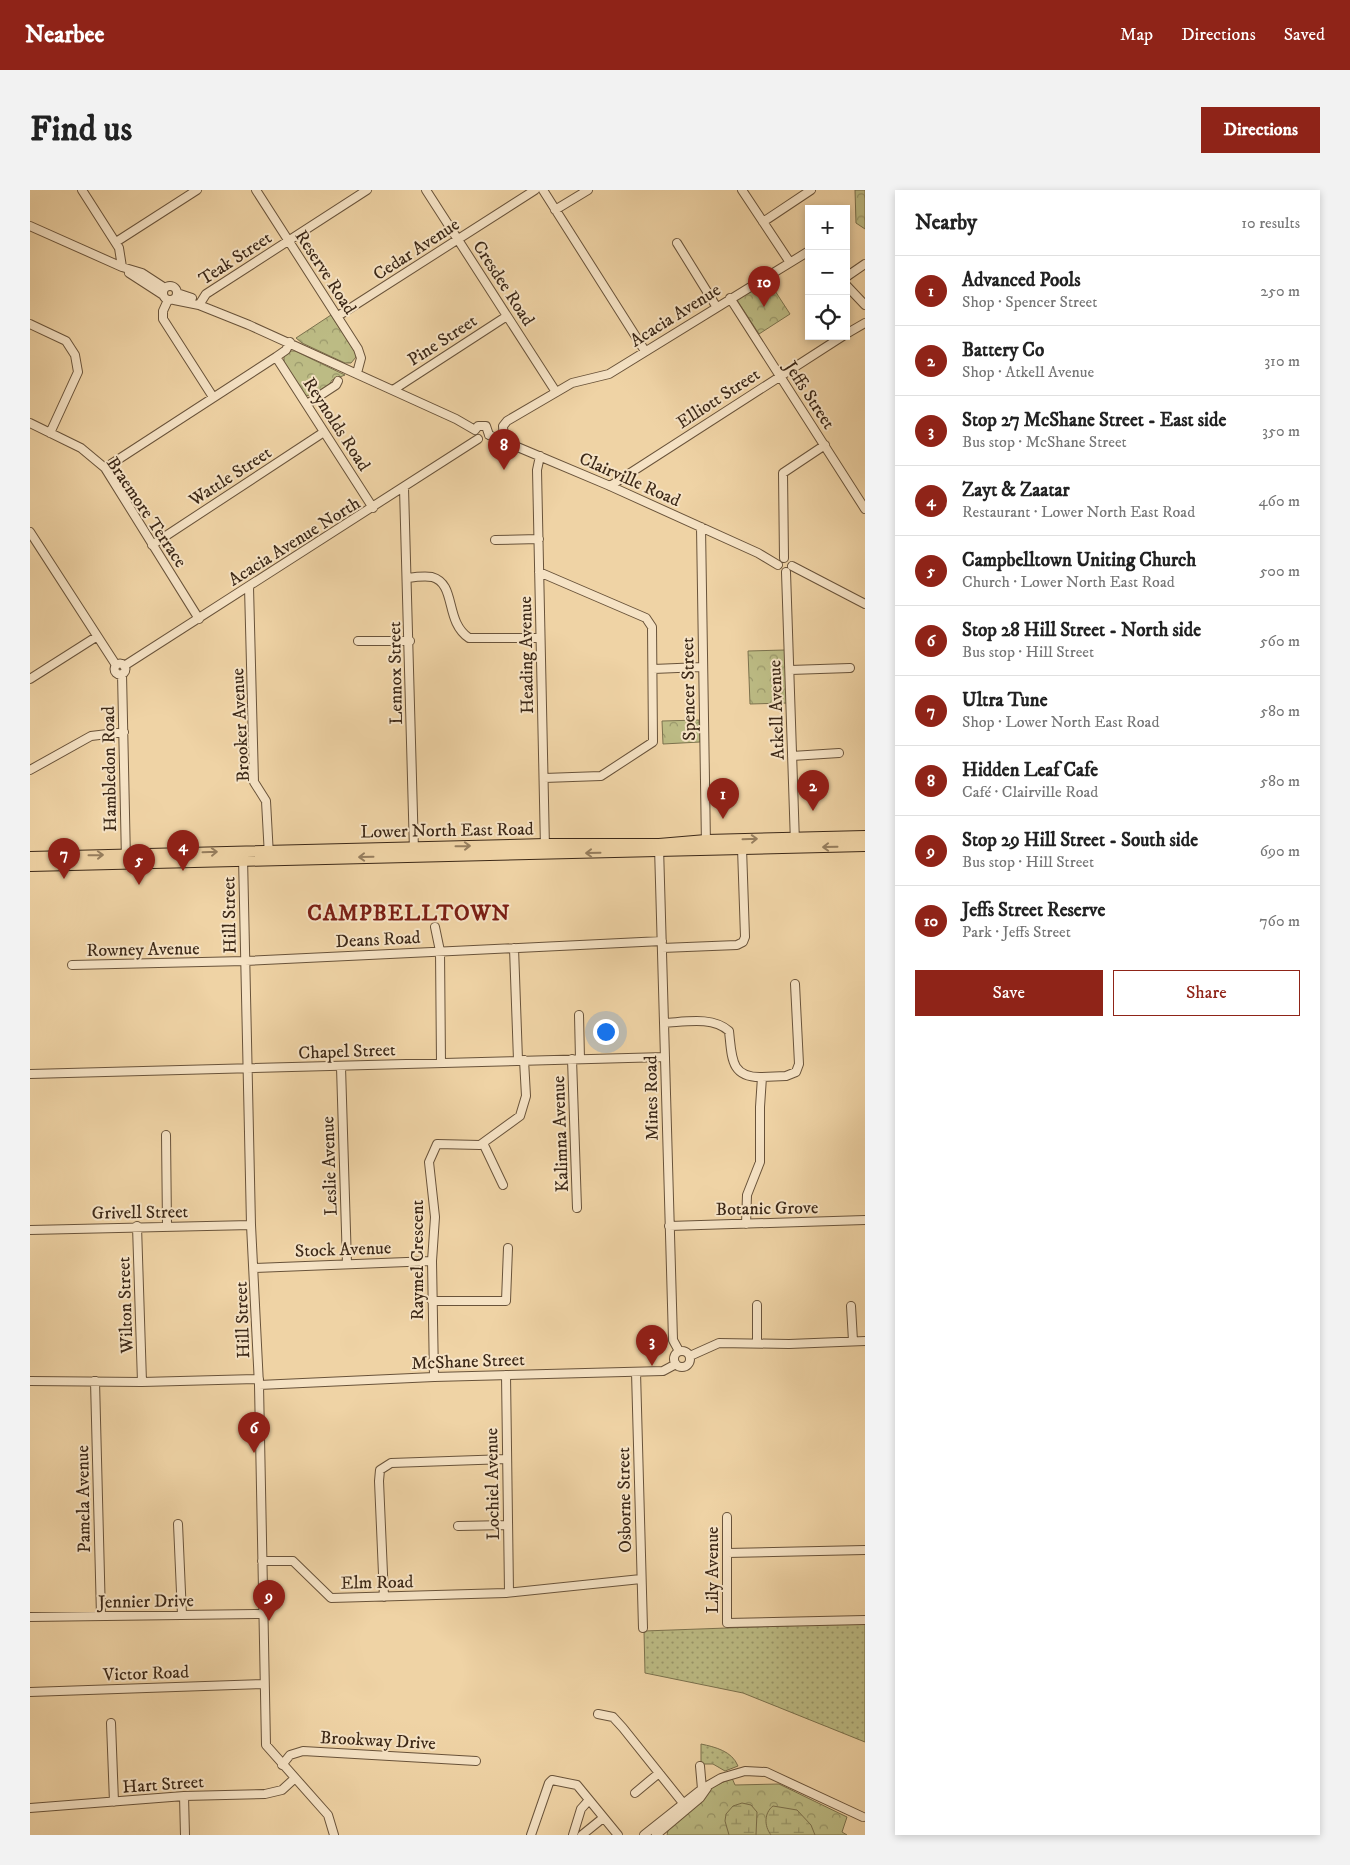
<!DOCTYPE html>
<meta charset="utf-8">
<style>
body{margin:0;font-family:"IM FELL DW Pica",serif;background:#f2f2f2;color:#222}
.controls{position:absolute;right:15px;top:15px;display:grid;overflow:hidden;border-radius:0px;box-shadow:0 2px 8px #0003}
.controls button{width:45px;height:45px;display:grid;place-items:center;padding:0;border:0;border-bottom:1px solid #e0e0e0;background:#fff;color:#222;font:25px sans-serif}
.you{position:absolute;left:575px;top:841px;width:18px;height:18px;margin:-12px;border:4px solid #fff;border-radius:50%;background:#1a73e8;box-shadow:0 0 0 8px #1a73e833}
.badge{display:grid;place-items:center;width:32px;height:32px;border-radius:50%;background:#8f2418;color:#fff;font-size:16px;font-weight:700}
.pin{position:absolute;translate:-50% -41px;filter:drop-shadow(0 1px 2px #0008)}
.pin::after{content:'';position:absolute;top:26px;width:18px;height:15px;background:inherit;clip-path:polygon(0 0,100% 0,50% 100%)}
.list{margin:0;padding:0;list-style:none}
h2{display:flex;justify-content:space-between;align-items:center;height:65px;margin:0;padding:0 20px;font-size:21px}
h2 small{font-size:16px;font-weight:400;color:#767676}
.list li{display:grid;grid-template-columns:32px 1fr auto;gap:15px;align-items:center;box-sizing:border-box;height:70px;padding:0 20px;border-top:1px solid #e0e0e0}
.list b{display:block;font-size:19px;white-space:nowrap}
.list p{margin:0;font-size:16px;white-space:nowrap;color:#767676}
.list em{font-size:16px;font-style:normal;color:#767676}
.actions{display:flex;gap:10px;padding:15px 20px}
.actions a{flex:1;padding:11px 0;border:1px solid #8f2418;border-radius:0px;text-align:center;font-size:18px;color:#8f2418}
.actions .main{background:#8f2418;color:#fff}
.icon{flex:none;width:28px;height:28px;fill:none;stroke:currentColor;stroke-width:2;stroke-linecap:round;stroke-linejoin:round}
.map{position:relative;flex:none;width:835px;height:1645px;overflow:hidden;border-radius:0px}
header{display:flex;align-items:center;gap:30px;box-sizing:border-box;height:70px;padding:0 25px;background:#8f2418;color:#fff}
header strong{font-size:24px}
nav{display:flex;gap:28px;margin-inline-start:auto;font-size:18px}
.intro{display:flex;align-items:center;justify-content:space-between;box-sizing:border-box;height:120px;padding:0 30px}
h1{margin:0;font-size:35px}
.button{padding:12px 22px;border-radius:0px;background:#8f2418;color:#fff;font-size:18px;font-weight:700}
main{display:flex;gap:30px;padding:0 30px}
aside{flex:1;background:#fff;border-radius:0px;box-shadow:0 2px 8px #0003}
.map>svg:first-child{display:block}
</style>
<header>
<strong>Nearbee</strong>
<nav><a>Map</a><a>Directions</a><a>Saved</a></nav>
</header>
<div class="intro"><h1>Find us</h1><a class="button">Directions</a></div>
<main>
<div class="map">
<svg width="835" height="1645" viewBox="0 0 835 1645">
<defs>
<pattern id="grass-dots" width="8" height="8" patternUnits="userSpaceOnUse" patternTransform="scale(1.25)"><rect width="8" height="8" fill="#bcbb84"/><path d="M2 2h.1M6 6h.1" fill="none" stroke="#9a986b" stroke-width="1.8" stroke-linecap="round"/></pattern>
<pattern id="forest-crowns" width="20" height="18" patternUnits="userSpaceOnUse" patternTransform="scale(1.25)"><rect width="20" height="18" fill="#bcbb84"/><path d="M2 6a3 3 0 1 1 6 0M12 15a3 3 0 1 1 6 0" fill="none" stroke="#9a986b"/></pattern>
<pattern id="wetland-marsh" width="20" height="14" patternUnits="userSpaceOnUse" patternTransform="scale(1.25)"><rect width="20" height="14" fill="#bcbb84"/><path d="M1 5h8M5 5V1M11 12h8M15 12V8" fill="none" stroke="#9a986b"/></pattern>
</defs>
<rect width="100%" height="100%" fill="#efd3a5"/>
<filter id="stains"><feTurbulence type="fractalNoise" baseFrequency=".004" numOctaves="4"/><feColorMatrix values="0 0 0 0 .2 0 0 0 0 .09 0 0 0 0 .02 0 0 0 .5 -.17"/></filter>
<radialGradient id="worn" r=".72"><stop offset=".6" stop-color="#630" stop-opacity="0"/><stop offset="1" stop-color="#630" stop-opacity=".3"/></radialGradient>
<path fill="url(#grass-dots)" stroke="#7c724e" d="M835,1433v119l-122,-49 -98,-20 -1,-42z
M671,1554c14,3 31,7 37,22l-13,5 -12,-7h-12z"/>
<path fill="url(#forest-crowns)" stroke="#7c724e" d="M825,0h10v39l-9,-6z
M738,90l22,34 -31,20 -22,-34z
M301,125l24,37 1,5 -5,6h-6l-43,-20 -6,-5z
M261,161h4l50,24 -13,5c-4,8 -18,18 -27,15l-21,-32v-7z
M755,460l2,53 -37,1 -2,-53z
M669,530l1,22 -37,2 -1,-23z
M702,1588l3,7 44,-1 68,33 -5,15 5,3h-180l2,-9 44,-39z"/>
<path fill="url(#wetland-marsh)" stroke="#7c724e" d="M712,1613l9,2 6,7 -1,23h-27l-4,-14 1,-7 7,-8z
M743,1616l24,4 14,15 4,10h-44c-7,-9 -7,-22 2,-29z"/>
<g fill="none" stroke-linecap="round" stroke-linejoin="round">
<g stroke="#69533a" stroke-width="10">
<path id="minor" d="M52,0l37,58 3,19
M226,0l102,159 3,9 -4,15
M396,0l130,202
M513,0l102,161
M712,0l47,71
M525,20l33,-20
M733,32l48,-32
M0,36l92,41 20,6 23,15
M86,52l81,-52
M647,53l39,63
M99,83l34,22
M816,87l19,-13
M816,95l19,20
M133 103a7 7 0 1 1 14 0a7 7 0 1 1-14 0Z
M147,103l15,5
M700,108l135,211
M138,110l-5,11v8l50,78
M144,110l25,5 50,20 207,94 19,11
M169,115l7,-11 161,-104
M308,126l197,-126
M0,134l36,17 9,14 3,17 -28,61
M816,144l19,-11
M246,167l97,151
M363,200l114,-74
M277,214l29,-19 2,-4
M0,233l51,25 24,20 94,151
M445,240l3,-4h8l3,9
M459,245l121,51 148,67 20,12
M474,251l-1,-15 4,-5 65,-38 37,-9 200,-123
M510,266l-3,14 8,378
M75,278l171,-111 10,-7 4,-8
M580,296l233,-150
M374,298l10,363
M671,337l5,318
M0,342l86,133
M465,350l44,-1
M122,355l172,-113
M754,368l-1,-85 42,-28
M762,376l73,38
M509,382l107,46 6,9 1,115 -52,34 -57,2
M756,382l9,271
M378,388c7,-1 17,-2 24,-1 25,7 12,44 37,61h71
M219,397l5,195 12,19 3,55
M328,451h52
M84.5 479a5.5 5.5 0 1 1 11 0a5.5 5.5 0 1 1-11 0Z
M94,476l354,-227
M623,479l49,-2
M760,480l60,-2
M92,484l4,186
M0,489l66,-42
M762,566l47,-3
M0,580l61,-34 33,-4
M629,657l14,493 6,11
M213,667l8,368 8,160 7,360 62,70 6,20
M405,737l5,24 1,112
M484,758l4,112
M632,758l75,-3 6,-3 2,-5 -3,-89
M42,775l173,-4 417,-20
M549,825l1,44
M634,833c21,-1 48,-7 65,8 3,26 1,47 33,46
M542,869l5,149
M311,877l6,197
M0,884l635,-17
M136,945l1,91
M453,953l20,42
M716,1034l1,-29 13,-33v-55l2,-30 24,-1 10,-4 3,-8 -4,-80
M107,1036l5,156
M639,1036l196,-6
M0,1040l221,-5
M225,1078l177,-7
M402,1111h74l2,-53
M727,1115v38
M821,1116l2,35
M644 1169a8 8 0 1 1 16 0a8 8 0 1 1-16 0Z
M660,1166l29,-13 70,1 76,-3
M606,1182l7,256
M476,1185l3,217
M404,1187l-2,-116 3,-44 -6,-55 8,-18 43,1 40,-29 6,-20 -2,-36
M0,1191l112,1 117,-3
M65,1191l6,235
M229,1195l175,-8 229,-6 13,-7
M697,1327v106l138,-3
M148,1334l4,91
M428,1336l49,-1
M697,1363l138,-3
M232,1371h31l38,37 175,-5 135,-14
M354,1407l-5,-116 1,-11 11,-7 116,-4
M0,1427l233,-3
M0,1502l234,-8
M568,1524l15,3 10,11 64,80
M81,1533l3,79
M252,1575l8,-10 13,-4 173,10
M670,1576l2,23
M605,1603l24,-20
M154,1606l1,39
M0,1618l154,-12 81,-2 17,-4 12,-11
M501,1645l18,-52 3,-3 25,5 41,50
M543,1645l8,-26 8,-9
M552,1645l21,-17
M614,1645l58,-46 19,-11 24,-7 21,1 97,45
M626,1645l44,-37 7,-10"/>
</g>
<g stroke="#3c2817" stroke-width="12">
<path id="major" d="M0,667l515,-13h114l47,-4 159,-4
M0,676l835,-20"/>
</g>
<use href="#minor" stroke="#f5e2c4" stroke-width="8"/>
<use href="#major" stroke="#efd3a5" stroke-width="10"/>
</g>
<defs><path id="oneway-shaft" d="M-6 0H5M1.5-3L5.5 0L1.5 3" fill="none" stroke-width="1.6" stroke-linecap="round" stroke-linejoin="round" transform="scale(1.25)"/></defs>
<g stroke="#967e5e">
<use href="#oneway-shaft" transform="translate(720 649) rotate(-2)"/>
<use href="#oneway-shaft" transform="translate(433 656) rotate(-1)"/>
<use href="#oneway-shaft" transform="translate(800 657) rotate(179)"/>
<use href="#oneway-shaft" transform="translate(180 662) rotate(-2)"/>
<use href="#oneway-shaft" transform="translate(563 663) rotate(179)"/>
<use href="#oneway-shaft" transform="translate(66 665) rotate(-1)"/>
<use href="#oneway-shaft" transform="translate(336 667) rotate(179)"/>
</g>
<g text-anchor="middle" stroke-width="4" stroke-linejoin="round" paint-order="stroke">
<g font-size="18" fill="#3c2817" stroke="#f5e2c4">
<text transform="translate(386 59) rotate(-33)" y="6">Cedar Avenue</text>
<text transform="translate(205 68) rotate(-33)" y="6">Teak Street</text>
<text transform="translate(296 82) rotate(57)" y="6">Reserve Road</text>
<text transform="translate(474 93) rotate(57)" y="6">Cresdee Road</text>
<text transform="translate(645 125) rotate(-32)" y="6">Acacia Avenue</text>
<text transform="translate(412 150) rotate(-33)" y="6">Pine Street</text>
<text transform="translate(780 205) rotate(57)" y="6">Jeffs Street</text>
<text transform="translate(688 208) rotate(-33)" y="6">Elliott Street</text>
<text transform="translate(307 234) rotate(57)" y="6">Reynolds Road</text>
<text transform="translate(200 286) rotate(-33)" y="6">Wattle Street</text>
<text transform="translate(600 289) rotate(24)" y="6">Clairville Road</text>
<text transform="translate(117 322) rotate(56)" y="6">Braemore Terrace</text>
<text transform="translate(264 351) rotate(-32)" y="6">Acacia Avenue North</text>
<text transform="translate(496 465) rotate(-91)" y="6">Heading Avenue</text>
<text transform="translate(365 483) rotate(-91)" y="6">Lennox Street</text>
<text transform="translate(658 499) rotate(-91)" y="6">Spencer Street</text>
<text transform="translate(746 520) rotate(-92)" y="6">Atkell Avenue</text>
<text transform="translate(210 535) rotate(-93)" y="6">Brooker Avenue</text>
<text transform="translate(79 579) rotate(-91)" y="6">Hambledon Road</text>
<text transform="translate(417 640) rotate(-1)" y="6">Lower North East Road</text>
<text transform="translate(199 725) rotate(-91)" y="6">Hill Street</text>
<text transform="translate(348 749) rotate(-3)" y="6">Deans Road</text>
<text transform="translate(113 759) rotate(-1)" y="6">Rowney Avenue</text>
<text transform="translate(317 861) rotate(-2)" y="6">Chapel Street</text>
<text transform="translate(621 908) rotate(-91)" y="6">Mines Road</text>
<text transform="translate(530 944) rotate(-92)" y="6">Kalimna Avenue</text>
<text transform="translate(299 976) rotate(-92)" y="6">Leslie Avenue</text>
<text transform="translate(737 1018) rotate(-1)" y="6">Botanic Grove</text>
<text transform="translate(110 1022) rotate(-1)" y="6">Grivell Street</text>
<text transform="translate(313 1059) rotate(-2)" y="6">Stock Avenue</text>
<text transform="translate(387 1070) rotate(-90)" y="6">Raymel Crescent</text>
<text transform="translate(95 1115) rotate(-92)" y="6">Wilton Street</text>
<text transform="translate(212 1130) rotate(-92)" y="6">Hill Street</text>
<text transform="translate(438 1171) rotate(-2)" y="6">McShane Street</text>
<text transform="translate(462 1294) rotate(-91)" y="6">Lochiel Avenue</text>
<text transform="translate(53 1309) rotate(-91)" y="6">Pamela Avenue</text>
<text transform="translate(594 1310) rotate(-91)" y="6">Osborne Street</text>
<text transform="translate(682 1380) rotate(-90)" y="6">Lily Avenue</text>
<text transform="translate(347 1392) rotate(-1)" y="6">Elm Road</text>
<text transform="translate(116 1411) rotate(-1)" y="6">Jennier Drive</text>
<text transform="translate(116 1483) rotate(-2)" y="6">Victor Road</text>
<text transform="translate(348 1550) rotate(3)" y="6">Brookway Drive</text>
<text transform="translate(133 1594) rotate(-4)" y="6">Hart Street</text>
</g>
<g font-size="22" font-weight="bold" letter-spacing="1" fill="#7a1f14" stroke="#f5e2c4">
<text x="379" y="730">CAMPBELLTOWN</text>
</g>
</g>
<rect width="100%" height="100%" filter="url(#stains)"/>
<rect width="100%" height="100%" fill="url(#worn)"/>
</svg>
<div class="controls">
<button>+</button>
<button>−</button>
<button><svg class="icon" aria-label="locate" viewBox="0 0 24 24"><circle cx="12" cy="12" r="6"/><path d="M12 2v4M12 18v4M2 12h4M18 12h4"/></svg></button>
</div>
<div class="you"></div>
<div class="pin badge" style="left:693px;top:629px">1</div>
<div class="pin badge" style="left:783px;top:621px">2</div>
<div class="pin badge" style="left:622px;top:1176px">3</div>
<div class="pin badge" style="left:153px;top:681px">4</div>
<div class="pin badge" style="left:109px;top:695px">5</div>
<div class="pin badge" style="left:224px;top:1263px">6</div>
<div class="pin badge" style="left:34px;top:689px">7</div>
<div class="pin badge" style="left:474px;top:280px">8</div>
<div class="pin badge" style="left:239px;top:1431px">9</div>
<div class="pin badge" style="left:734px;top:117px">10</div>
</div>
<aside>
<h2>Nearby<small>10 results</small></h2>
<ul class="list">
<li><span class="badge">1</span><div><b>Advanced Pools</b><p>Shop · Spencer Street</p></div><em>250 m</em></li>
<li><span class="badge">2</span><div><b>Battery Co</b><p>Shop · Atkell Avenue</p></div><em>310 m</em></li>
<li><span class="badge">3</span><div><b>Stop 27 McShane Street - East side</b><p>Bus stop · McShane Street</p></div><em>350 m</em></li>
<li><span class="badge">4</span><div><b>Zayt &amp; Zaatar</b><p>Restaurant · Lower North East Road</p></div><em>460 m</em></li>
<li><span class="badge">5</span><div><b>Campbelltown Uniting Church</b><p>Church · Lower North East Road</p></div><em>500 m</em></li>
<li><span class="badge">6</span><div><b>Stop 28 Hill Street - North side</b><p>Bus stop · Hill Street</p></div><em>560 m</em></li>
<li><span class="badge">7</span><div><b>Ultra Tune</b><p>Shop · Lower North East Road</p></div><em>580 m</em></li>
<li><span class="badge">8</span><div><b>Hidden Leaf Cafe</b><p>Café · Clairville Road</p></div><em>580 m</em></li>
<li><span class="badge">9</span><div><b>Stop 29 Hill Street - South side</b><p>Bus stop · Hill Street</p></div><em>690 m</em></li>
<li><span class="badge">10</span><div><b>Jeffs Street Reserve</b><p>Park · Jeffs Street</p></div><em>760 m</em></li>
</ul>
<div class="actions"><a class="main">Save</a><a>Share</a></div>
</aside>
</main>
